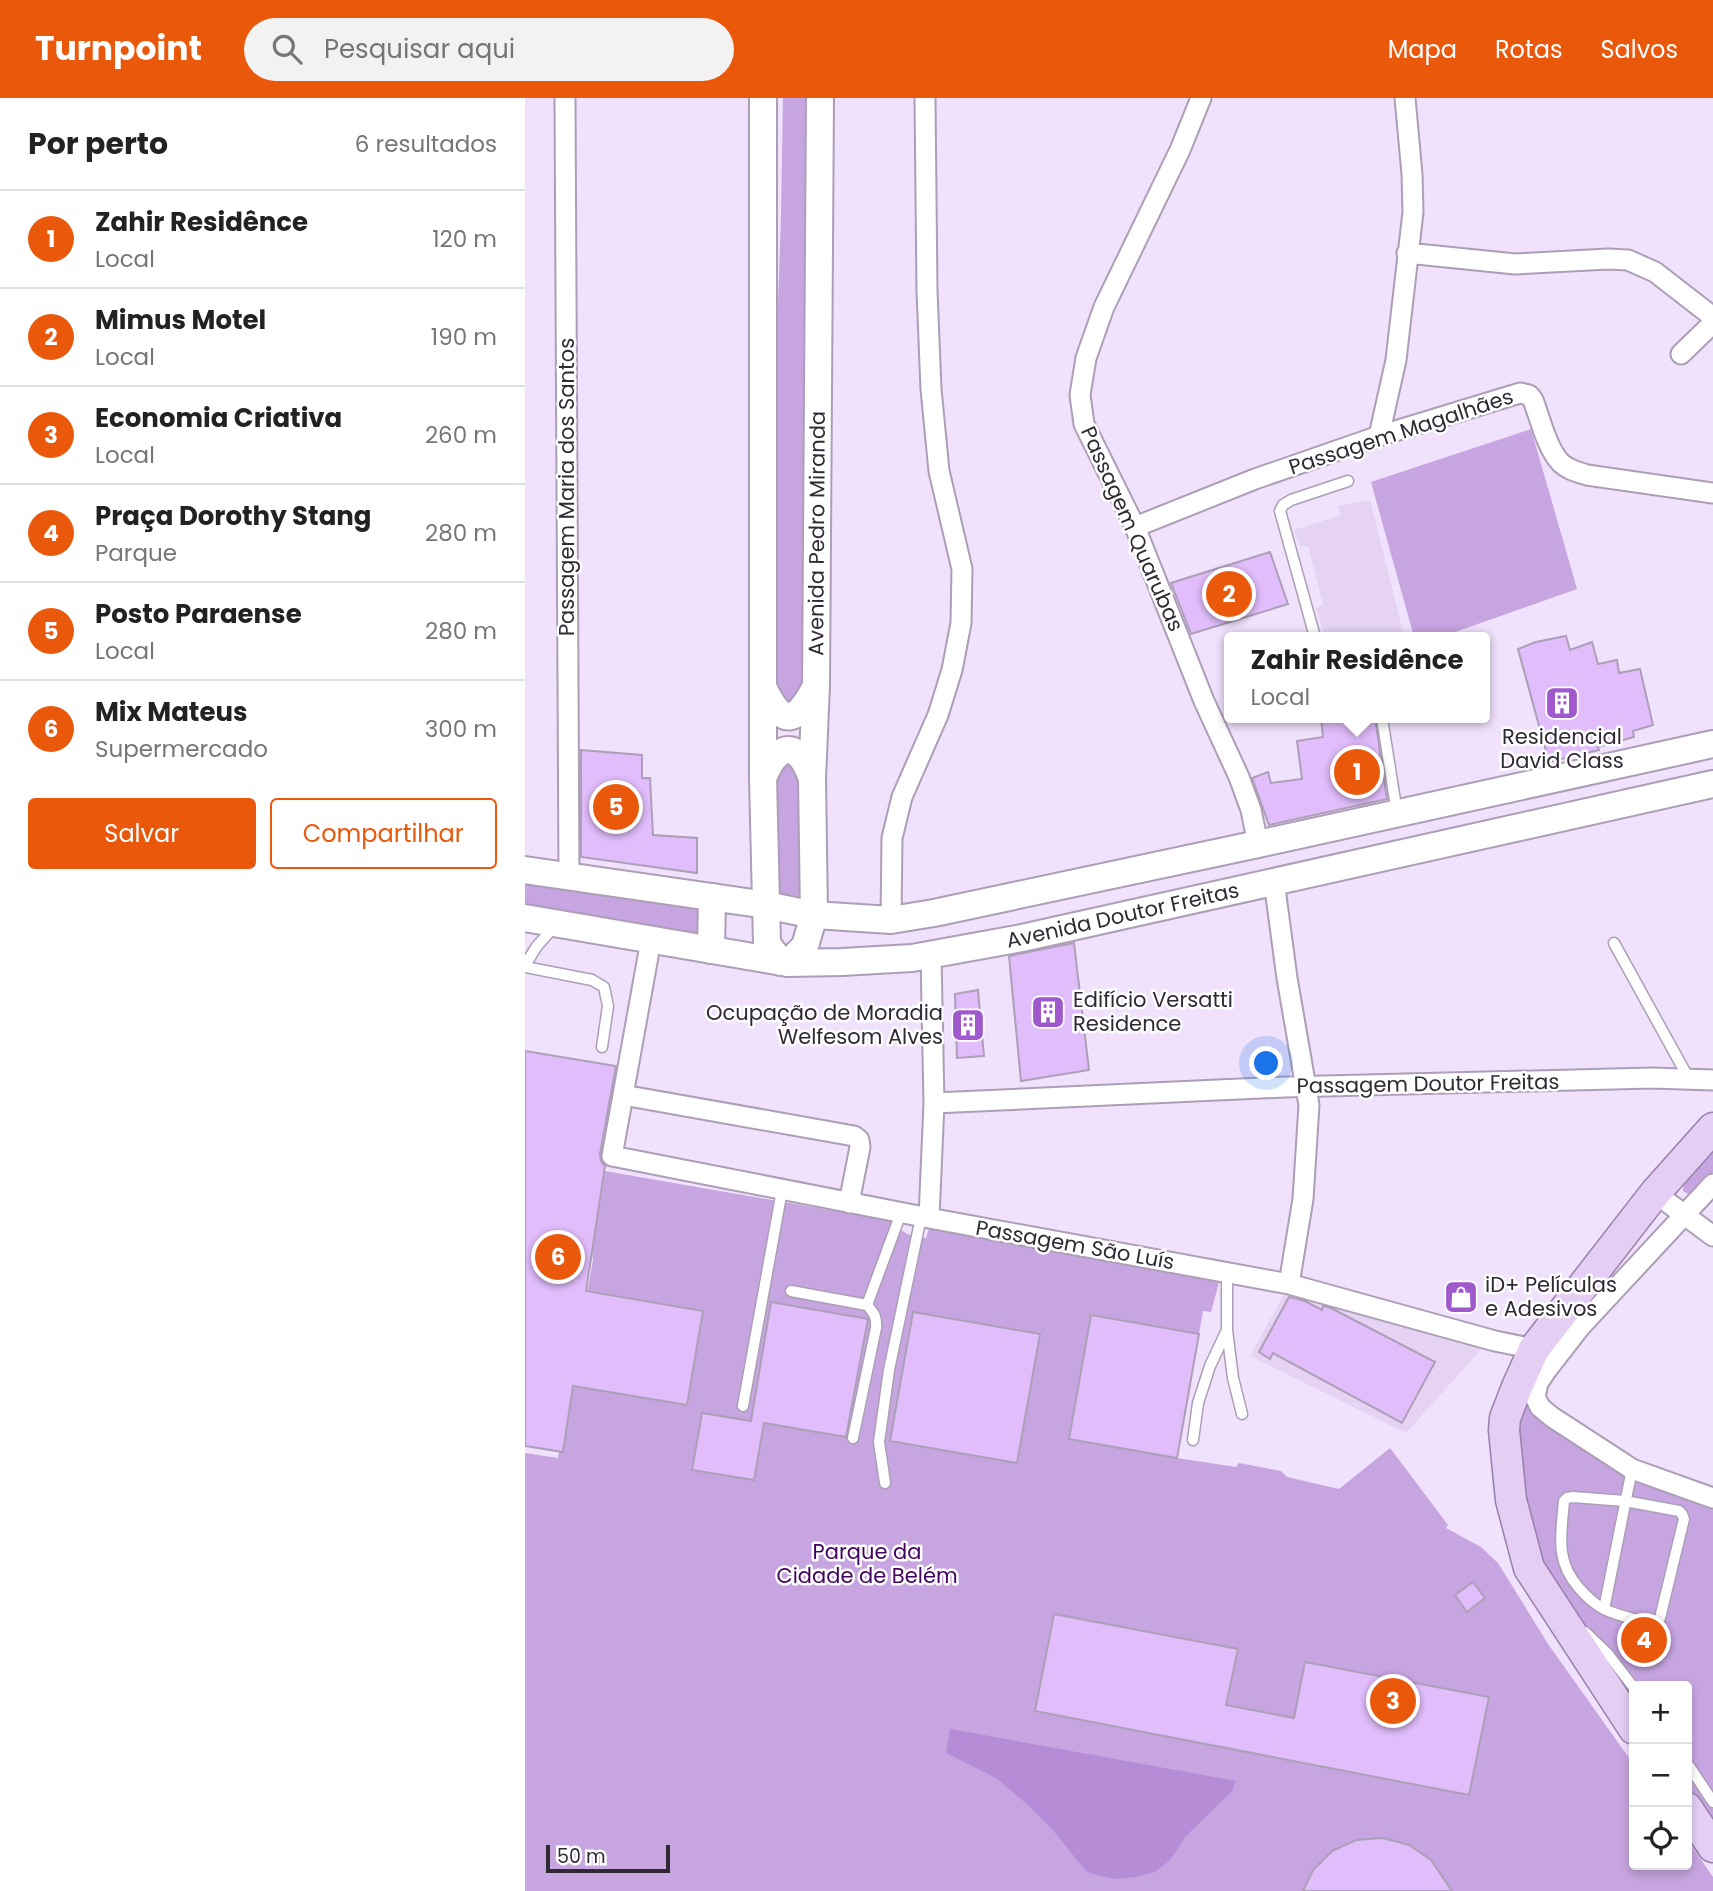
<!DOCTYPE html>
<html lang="pt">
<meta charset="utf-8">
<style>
body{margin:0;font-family:Poppins,sans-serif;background:#f2f2f2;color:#222}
.controls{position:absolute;right:21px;bottom:21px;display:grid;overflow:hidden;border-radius:7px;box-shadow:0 4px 10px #0003}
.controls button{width:63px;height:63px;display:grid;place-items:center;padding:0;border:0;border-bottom:2px solid #e0e0e0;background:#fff;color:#222;font:35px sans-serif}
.scale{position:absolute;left:21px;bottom:18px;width:124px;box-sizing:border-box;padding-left:7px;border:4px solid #2f2933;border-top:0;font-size:19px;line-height:24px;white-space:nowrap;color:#2f2933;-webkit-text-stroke:5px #fff;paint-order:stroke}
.you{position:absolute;left:742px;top:966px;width:24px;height:24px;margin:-18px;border:5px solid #fff;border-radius:50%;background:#1a73e8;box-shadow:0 0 0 10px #1a73e833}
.badge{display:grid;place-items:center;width:46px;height:46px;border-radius:50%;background:#ea580c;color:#fff;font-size:23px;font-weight:700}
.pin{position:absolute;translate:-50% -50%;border:4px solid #fff;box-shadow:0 2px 7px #0006}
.popup{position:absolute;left:699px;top:534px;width:266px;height:91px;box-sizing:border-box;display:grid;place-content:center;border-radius:7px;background:#fff;filter:drop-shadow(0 2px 5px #0005);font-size:23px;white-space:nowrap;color:#767676}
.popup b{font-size:26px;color:#222}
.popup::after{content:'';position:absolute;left:50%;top:100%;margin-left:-14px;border:14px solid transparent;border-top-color:#fff}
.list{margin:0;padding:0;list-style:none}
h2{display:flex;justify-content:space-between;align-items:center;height:91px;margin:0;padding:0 28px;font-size:30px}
h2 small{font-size:23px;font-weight:400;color:#767676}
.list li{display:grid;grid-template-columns:46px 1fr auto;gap:21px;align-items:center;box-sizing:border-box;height:98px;padding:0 28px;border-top:2px solid #e0e0e0}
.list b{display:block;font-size:26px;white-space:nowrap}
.list p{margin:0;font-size:23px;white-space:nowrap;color:#767676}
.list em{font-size:23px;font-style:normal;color:#767676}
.actions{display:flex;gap:14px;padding:21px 28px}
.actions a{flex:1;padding:16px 0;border:2px solid #ea580c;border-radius:7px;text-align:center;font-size:24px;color:#ea580c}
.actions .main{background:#ea580c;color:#fff}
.icon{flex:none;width:38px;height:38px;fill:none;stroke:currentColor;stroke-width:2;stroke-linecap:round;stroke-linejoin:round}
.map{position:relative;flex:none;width:1188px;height:1793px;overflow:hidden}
header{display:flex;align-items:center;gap:42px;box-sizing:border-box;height:98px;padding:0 35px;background:#ea580c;color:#fff}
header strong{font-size:33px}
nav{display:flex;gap:38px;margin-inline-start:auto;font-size:24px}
.search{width:490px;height:63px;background:#f2f2f2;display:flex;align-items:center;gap:18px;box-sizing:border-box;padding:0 24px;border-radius:38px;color:#767676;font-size:26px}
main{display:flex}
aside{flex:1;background:#fff}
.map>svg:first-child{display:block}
</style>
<header>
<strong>Turnpoint</strong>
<div class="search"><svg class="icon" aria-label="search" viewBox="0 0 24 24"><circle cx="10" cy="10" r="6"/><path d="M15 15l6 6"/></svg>Pesquisar aqui</div>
<nav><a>Mapa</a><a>Rotas</a><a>Salvos</a></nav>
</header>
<main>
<aside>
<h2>Por perto<small>6 resultados</small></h2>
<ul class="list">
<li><span class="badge">1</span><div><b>Zahir Residênce</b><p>Local</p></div><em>120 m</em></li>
<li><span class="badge">2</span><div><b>Mimus Motel</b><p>Local</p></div><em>190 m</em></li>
<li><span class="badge">3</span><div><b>Economia Criativa</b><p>Local</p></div><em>260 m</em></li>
<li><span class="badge">4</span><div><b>Praça Dorothy Stang</b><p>Parque</p></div><em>280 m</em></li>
<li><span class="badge">5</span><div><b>Posto Paraense</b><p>Local</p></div><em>280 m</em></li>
<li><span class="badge">6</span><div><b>Mix Mateus</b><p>Supermercado</p></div><em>300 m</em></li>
</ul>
<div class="actions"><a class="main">Salvar</a><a>Compartilhar</a></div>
</aside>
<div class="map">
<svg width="1188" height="1793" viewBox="0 0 1188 1793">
<rect width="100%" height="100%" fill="#f0e1fc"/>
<path fill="#e6d3f4" d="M845,402l34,137h-79l-9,-29 7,-4 -15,-58h-8l-6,-16 47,-15 -3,-9z
M761,1193l200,53 -80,89 -156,-77z"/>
<path fill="#c7a5e0" d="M258,0h26l-1,579 -16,32 -21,-16 3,-265 7,-212z
M1006,331l46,160 -136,48h-27l-43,-155z
M264,664l14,6 -2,134 -26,-4v-125z
M0,777l182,27 -3,35 -179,-31z
M1188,1040v34l-21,24 -9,-5 3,-22z
M80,1073l282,49 20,14 19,4 3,-9 291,50 -9,33 -8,-1 -26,147 59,9 3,-4 42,8 6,6 52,12 51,-41 58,77 -2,3 35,19 17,16 50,81 86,121v100h53v-26l26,38v14h-1188v-438l33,5 35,-198 -1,-9z
M992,1289l115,82 81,29v347l-26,-39v-120h-53v42l-90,-135 -33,-93z"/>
<path fill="#b78cd6" d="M425,1631l286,52 -4,10 -47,46 -14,22 -16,13 -20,5 -19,2 -20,-4 -10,-4 -35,-43 -22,-22 -33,-28 -50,-25z"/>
<path fill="#e1bdfb" stroke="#ad9fb8" stroke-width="2" d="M745,454l18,52 -97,30 -20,-51z
M1041,538l4,14 22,-8 6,22 19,-4 2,13 21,-4 13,56 -20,6 1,6 -36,10 1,3 -50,12 -31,-113 18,-7z
M796,620h54l12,81 -118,26 -17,-47 16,-6 3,11 31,-4 -5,-38 26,-4z
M56,652l61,5v23h8l3,57 44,3v35l-116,-16z
M549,845l15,127 -68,11 -12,-125z
M453,892l6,66 -27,2 -2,-64z
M0,953l91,15 -16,88 1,7 4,5 -19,125 117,20 -16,94 -114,-19 -10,66 -38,-6z
M764,1199l16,4 17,9 1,-4 8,2 104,54 -33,61 -129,-70 -3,6 -11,-7z
M246,1204l97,17 -22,118 -82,-14 -10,57 -62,-10 10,-57 49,8z
M388,1214l127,22 -23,129 -127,-22z
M566,1217l108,19 -22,124 -108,-19z
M948,1484l12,16 -18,14 -12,-17z
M529,1516l184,35 -12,56 68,13 11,-56 184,35 -20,98 -434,-84z
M858,1740l26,7 22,15 21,31h-149l10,-21 19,-19 24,-11z"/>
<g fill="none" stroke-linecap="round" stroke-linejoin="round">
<g stroke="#ac9eb7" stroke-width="13">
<path id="service" d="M790,539l-35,-126 3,-6 8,-5 57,-19
M857,620l15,95
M1089,845l75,136
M0,867l12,-19 17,-19
M0,869l67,13 12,7 4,19 -6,41
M702,1175v57l6,48 9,36
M266,1193l76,14 34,-92
M218,1308l39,-216
M328,1340l23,-110c1,-11 -2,-15 -9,-23
M668,1342l5,-37 12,-37 17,-36
M360,1385l-6,-41 10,-72 32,-153
M1048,1399l52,4 54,10 3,3 2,5 -24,99 -4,4 -6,1c-15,-4 -32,-7 -46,-14 -10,-5 -18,-13 -25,-21 -24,-27 -18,-53 -15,-87l3,-3z
M1079,1511l28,-140
M1060,1534l23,22 26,34
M1162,1665l26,39"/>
</g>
<g stroke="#ac9eb7" stroke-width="23">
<path id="minor" d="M40,0l4,779
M676,0l-21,52 -76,157 -18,51 -6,37 4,29 51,103 69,174 35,76 12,33 7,34
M882,155l108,11 93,-5 20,1 27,12 58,45
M1156,256l32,-31
M854,338l17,-76 17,-148 -1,-38 -7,-76
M610,429l120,-48 124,-43 141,-43 9,2 4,5c7,18 14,49 28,63 7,7 17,9 26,12l126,18
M749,783l13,97 22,127 -6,94 -14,85
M366,822l1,-82 10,-41 36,-82 14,-45 9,-47 1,-54 -23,-98 -8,-82 -4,-98 -2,-193
M126,842l-39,216 317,62 360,66 206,57 39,8
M98,997l231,41 5,4 1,7 -11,56
M409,1005l351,-16 367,-9 61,2
M1188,1086l-132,142 -35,45 -8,12 -3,14 5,10 12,10 80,52 81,29
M1130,1095l58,43
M404,1120l5,-115 -3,-147"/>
</g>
<g stroke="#ac9eb7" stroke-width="30">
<g id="secondary">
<path d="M238,0v680l4,166 14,18"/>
<path d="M238,589c20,42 33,37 53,-1"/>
<path d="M238,680c3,-6 6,-15 11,-20 20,-21 32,4 38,21"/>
<path d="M0,772l241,35 48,10 77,5 43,-7 324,-69 455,-100"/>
<path id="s1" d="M0,820l263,45 54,-1 70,-4 110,-20 691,-154"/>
<path d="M186,852l1,-53"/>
<path id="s2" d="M263,865l17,-17 9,-31 -2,-136 4,-94 4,-587"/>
</g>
</g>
<g stroke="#997fab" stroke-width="33">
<path id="primary" d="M1109,1631l-105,-161 -18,-68 -7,-70 1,-12 12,-31 17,-38 121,-156 58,-65
M1162,1710l26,39"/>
</g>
<use href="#service" stroke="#fff" stroke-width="10"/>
<use href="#minor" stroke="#fff" stroke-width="19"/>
<use href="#secondary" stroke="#fff" stroke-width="26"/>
<use href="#primary" stroke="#e4cef4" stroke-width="30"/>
</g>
<defs>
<g id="building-square" transform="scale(1.75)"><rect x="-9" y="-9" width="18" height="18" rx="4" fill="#a059cd" stroke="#fff"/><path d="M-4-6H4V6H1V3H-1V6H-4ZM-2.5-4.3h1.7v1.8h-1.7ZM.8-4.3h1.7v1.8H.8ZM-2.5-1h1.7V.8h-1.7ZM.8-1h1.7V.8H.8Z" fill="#fff"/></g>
<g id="shop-square" transform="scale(1.75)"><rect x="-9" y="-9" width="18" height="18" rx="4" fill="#a059cd" stroke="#fff"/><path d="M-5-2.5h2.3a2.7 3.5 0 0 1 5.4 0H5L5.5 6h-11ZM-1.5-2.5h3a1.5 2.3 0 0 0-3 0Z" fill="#fff"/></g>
</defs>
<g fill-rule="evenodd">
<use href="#building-square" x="1037" y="605"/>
<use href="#building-square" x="523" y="914"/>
<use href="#building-square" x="443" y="927"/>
<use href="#shop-square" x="936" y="1199"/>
</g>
<g text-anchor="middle" stroke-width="5" stroke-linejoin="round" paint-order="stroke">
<g font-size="21" fill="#2f2933" stroke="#fff">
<text transform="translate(876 334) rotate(-18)" y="7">Passagem Magalhães</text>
<text transform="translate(42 389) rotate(-90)" y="7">Passagem Maria dos Santos</text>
<text transform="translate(607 431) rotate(66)" y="7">Passagem Quarubas</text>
<text dy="7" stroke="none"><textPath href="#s2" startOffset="438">Avenida Pedro Miranda</textPath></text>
<text dy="7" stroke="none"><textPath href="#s1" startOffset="606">Avenida Doutor Freitas</textPath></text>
<text transform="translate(903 986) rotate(-1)" y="7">Passagem Doutor Freitas</text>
<text transform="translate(550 1147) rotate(10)" y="7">Passagem São Luís</text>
</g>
<g font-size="21" fill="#2f2933" stroke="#fff" text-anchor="start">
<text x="1037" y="646" text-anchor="middle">Residencial<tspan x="1037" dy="24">David Class</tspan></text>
<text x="548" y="909">Edifício Versatti<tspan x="548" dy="24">Residence</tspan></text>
<text x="418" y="922" text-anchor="end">Ocupação de Moradia<tspan x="418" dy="24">Welfesom Alves</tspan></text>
<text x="960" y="1194">iD+ Películas<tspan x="960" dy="24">e Adesivos</tspan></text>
</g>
<g font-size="21" fill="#420260" stroke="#fff">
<text x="342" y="1461">Parque da<tspan x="342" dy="24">Cidade de Belém</tspan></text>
</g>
</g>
</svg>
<div class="controls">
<button>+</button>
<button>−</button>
<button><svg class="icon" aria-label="locate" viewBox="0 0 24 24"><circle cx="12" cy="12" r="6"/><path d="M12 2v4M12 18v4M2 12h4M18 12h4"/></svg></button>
</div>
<div class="scale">50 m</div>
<div class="you"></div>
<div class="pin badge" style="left:832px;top:674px">1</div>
<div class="popup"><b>Zahir Residênce</b>Local</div>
<div class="pin badge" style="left:704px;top:496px">2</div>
<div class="pin badge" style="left:868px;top:1603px">3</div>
<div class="pin badge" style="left:1119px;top:1542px">4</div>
<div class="pin badge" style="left:91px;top:709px">5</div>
<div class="pin badge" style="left:33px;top:1159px">6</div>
</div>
</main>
